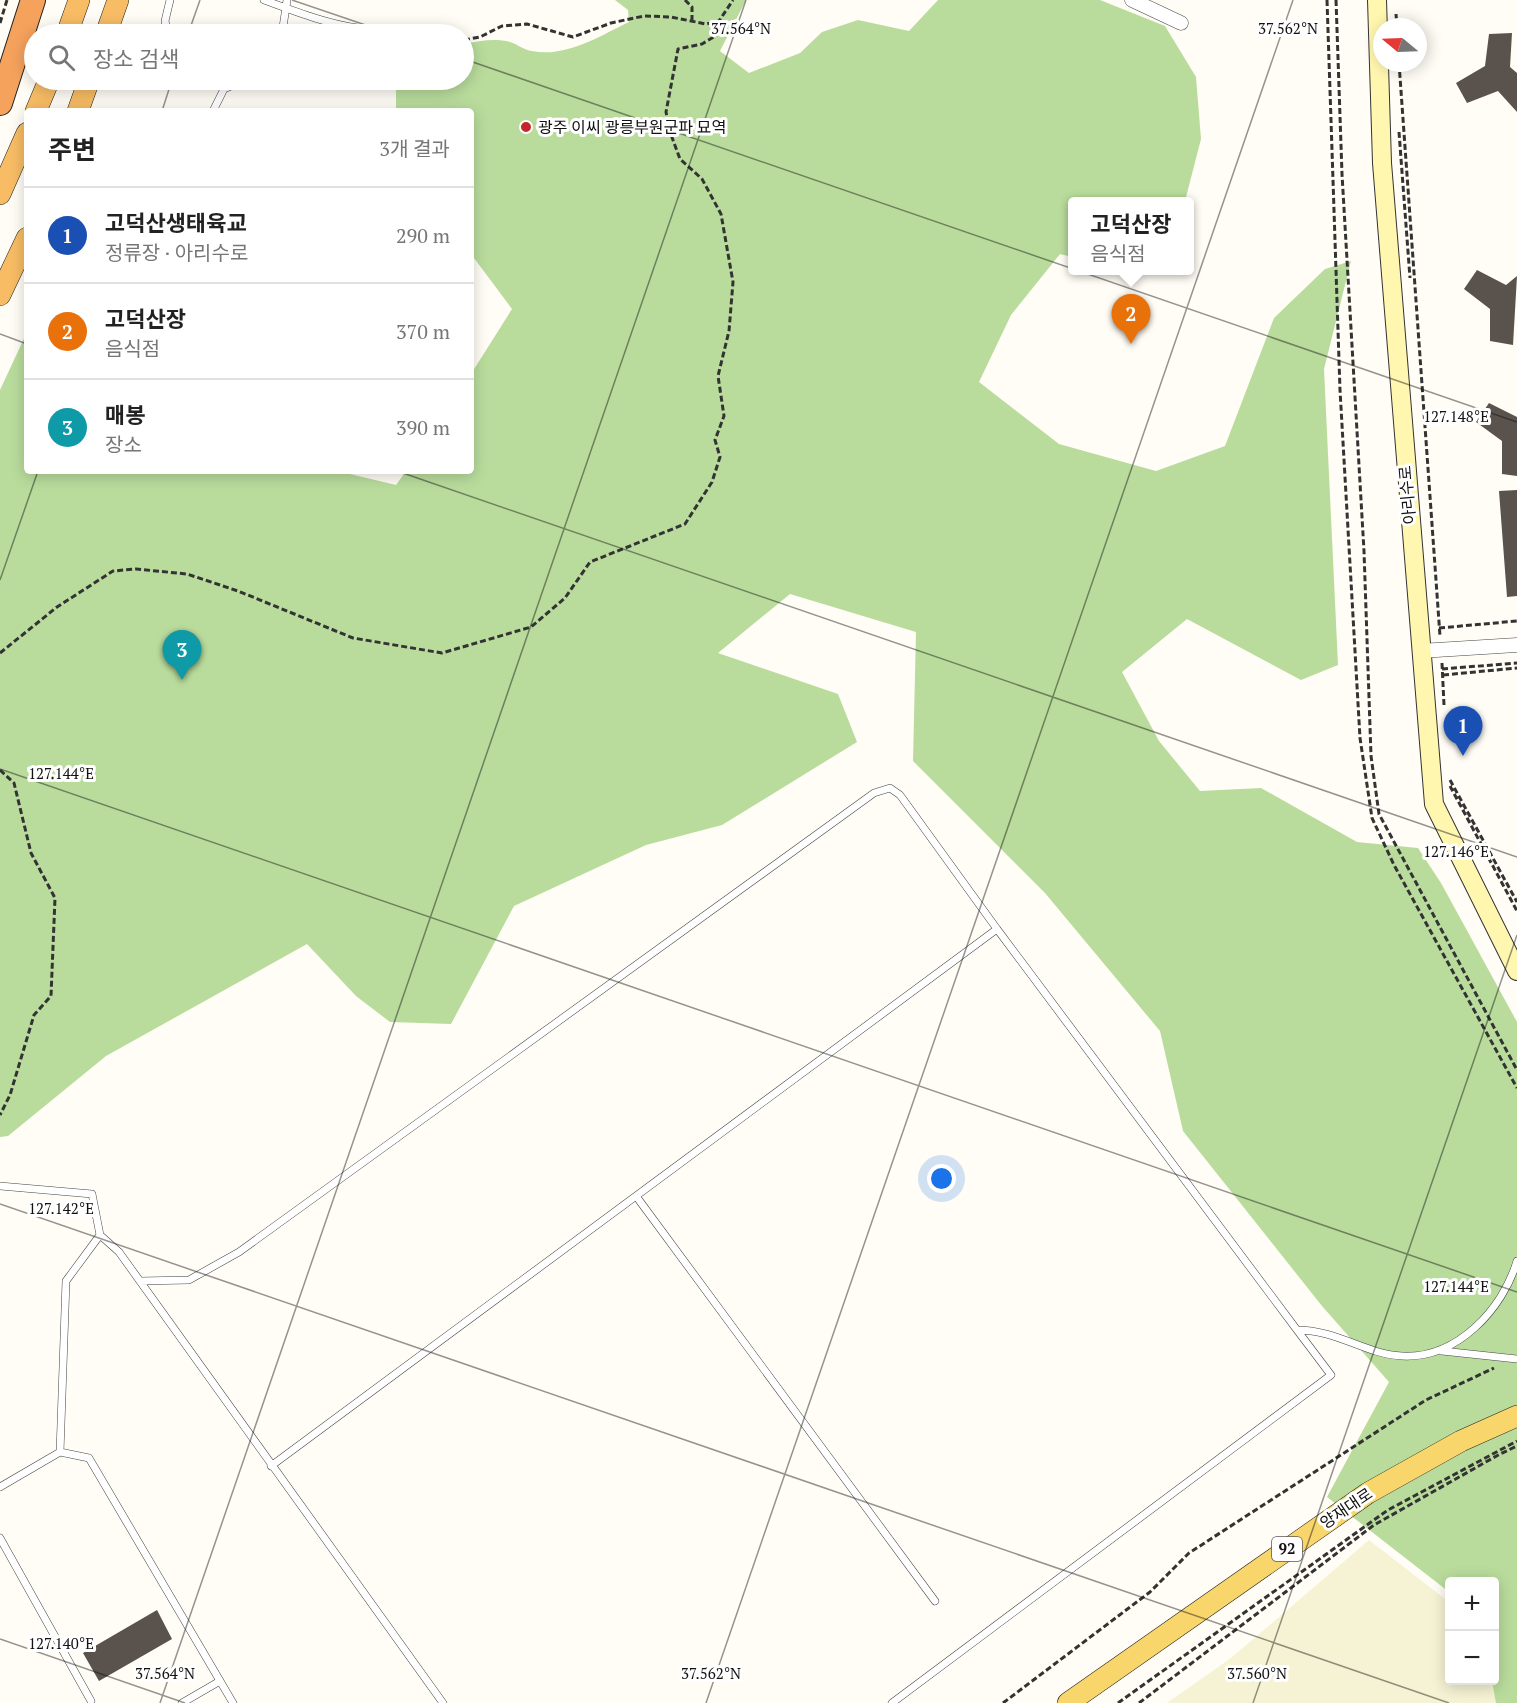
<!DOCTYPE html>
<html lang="ko">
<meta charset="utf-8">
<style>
body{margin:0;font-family:"PT Serif","Noto Sans KR",serif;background:#f2f2f2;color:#222}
.controls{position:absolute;right:18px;bottom:18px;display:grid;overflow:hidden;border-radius:6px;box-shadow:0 3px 15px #0003}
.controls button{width:54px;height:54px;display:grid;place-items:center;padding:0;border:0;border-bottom:2px solid #e0e0e0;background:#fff;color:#222;font:30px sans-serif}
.compass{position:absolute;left:1373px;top:18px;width:54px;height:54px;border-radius:50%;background:#fff;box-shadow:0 3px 15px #0003;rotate:289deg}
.you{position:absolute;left:942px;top:1179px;width:21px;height:21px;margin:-15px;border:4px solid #fff;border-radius:50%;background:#1a73e8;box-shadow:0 0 0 9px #1a73e833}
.badge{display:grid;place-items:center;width:39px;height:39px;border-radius:50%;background:#c4262e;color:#fff;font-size:20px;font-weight:700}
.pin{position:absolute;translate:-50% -50px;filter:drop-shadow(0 2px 3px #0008)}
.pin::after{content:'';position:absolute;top:32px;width:21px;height:18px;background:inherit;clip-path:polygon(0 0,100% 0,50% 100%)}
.popup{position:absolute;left:1068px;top:197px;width:126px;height:78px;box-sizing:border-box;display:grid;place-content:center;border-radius:6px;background:#fff;filter:drop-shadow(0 2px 4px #0005);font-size:20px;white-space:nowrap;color:#767676}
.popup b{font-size:22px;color:#222}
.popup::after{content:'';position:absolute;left:50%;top:100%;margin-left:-12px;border:12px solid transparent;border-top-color:#fff}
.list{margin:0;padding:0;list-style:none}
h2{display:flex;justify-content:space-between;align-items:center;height:78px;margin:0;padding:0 24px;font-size:26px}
h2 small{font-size:20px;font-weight:400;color:#767676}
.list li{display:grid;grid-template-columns:39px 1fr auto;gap:18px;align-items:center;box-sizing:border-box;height:96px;padding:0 24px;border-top:2px solid #e0e0e0}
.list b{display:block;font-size:22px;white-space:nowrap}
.list p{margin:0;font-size:20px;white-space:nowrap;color:#767676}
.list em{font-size:20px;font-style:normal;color:#767676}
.icon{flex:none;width:33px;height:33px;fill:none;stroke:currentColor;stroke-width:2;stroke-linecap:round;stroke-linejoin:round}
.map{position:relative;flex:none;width:1517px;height:1703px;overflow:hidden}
.search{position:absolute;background:#fff;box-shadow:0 3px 15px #0003;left:24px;top:24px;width:450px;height:66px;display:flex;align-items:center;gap:15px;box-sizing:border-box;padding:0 21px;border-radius:33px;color:#767676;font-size:22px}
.panel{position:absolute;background:#fff;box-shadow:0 3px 15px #0003;left:24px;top:108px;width:450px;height:366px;border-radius:6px}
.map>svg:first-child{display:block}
</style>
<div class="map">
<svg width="1517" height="1703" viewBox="0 0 1517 1703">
<rect width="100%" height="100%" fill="#fffdf5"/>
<path fill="#f6f3d4" d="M1369,1540l80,62 1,78h44l3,23h-330l64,-45z"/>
<path fill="#b9dc9c" d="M615,0h131l-26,51 29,22 51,-20 22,-21 36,-12 51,11 29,-31h162l65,26 31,51 5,62 -16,62 -113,1v55l-12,-3 -49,61 -32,67 80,62 97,27 69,-25 49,-128 51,-49 26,-8 -27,108 14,296 -37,15 -114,-61 -65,53 37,69 41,50 61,-3 96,54 61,6 23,35 76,139v681h-21l-4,-22 2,-1v-98h-44l-1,10 -122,-95 62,-115 -67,-76 -139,-175 -23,-100 -115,-138 -132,-132 3,-129 -126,-38 -72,59 120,41 19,48 -135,83 -76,20 -132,61 -63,118 -61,-2 -34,-26 -49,-52 -201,112 -98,80 -8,1v-747l27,-58v139h321l2,3 46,11 10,-14h65v-97l41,-65 -41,-55v-143h-75v-22l4,-9h64v-36c15,-3 31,-6 46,-2 7,2 14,8 22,9 33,7 68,-15 97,-29l-1,-12z"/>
<path fill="#5a524d" d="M1512,33l-2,34 7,6v39l-19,-21 -31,12 -11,-20 29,-17 4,-32z
M1477,270l29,15 11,-9 -4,69 -23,-4v-32l-26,-20z
M1489,403l28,14v59l-15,-2v-33l-26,-19z
M1517,490v106l-10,1 -8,-106z
M157,1610l15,29 -73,42 -16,-28z"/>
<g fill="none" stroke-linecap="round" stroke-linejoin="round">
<g stroke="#444" stroke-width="8">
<path id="service" d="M264,0c30,11 63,24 94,28 16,2 30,-1 45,6
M168,34l-3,-13 5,-21
M282,34l5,-34
M219,80l5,9
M213,111l11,-22 20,-9
M0,1186l92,8 8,41 -34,46 -6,171 -60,35
M636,1196l299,405
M100,1235l19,17 324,451
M140,1281l49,-1 50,-28 635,-459 16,-5 10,7 97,134
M1442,1351l75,8
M60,1452l29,6 144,245
M271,1466l726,-537 300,401c40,0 68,24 105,26 55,3 101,-47 115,-95
M0,1538l91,163
M182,1703l38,-22
M892,1703l439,-328 -34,-45"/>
</g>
<g stroke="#444" stroke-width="15">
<path id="minor" d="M1132,0l49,23
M1420,651l97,-6"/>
</g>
<g stroke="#333" stroke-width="20">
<path id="secondary" d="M1377,0l5,163 52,641 83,167"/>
</g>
<g stroke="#222" stroke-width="22">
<path id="primary" d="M1068,1703l300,-210 93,-52 56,-25"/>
</g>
<g stroke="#222" stroke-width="22">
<path id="trunk" d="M67,34l12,-34
M106,34l12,-34
M36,111l13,-31
M78,111l11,-31
M0,194l27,-61
M0,295l27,-57"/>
</g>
<g stroke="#222" stroke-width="26">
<path id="motorway" d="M0,103l33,-103"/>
</g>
<path stroke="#333" stroke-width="3" stroke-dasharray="6 3" stroke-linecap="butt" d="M685,0l7,7v15
M1327,0l13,390 20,348 12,80 22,47 123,223
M1336,0l6,174 22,377 7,205 8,58 138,256
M1396,14l1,13
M0,23l7,-23
M464,40l16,-3 22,-11 25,-2 46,13 38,-14 33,-7 27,1 35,7 13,-3 14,-21
M1399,63l41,573
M1399,132l11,146
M1439,628l78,-7
M0,653l57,-46 56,-36 23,-2 51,5 51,17 115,47 89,15 89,-26 34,-29 25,-36 95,-38 27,-42 8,-25 -5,-17 9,-24 -6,-40 11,-45 4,-49 -12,-68 -19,-35 -22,-20 -10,-27 -4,-20 12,-63 24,-5 15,-9 2,-14
M1442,663l2,42
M1442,669l75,-6
M1443,675l74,-7
M0,770l14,13 17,70 24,45 -4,98 -17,19 -24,80 -10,20
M1450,780l67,122
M1450,786l67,125
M1003,1703l147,-111 39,-39 237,-153 68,-32
M1118,1703l270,-193 129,-69
M1139,1703l235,-178 126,-71 17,-8"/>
<use href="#service" stroke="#fff" stroke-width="7"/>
<use href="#minor" stroke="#fff" stroke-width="14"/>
<use href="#secondary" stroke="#fff6b0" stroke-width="18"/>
<use href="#primary" stroke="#f9d66b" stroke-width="21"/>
<use href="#trunk" stroke="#f7bc64" stroke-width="21"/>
<use href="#motorway" stroke="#f5a25d" stroke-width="24"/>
</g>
<path fill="none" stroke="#111" stroke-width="1.5" stroke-opacity="0.45" d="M292,0l100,34M188,34l12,-34M464,59l1053,363M162,111l10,-31M0,334l27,10M397,471l1120,386M0,580l38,-109M0,769l1517,523M0,1204l1449,499M0,1639l185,64M160,1703l586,-1703M706,1703l587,-1703M1253,1703l264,-768"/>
<circle fill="#c4262e" stroke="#fff" stroke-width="2" cx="526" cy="127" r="6"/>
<g text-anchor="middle" stroke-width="6" stroke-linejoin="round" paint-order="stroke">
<rect fill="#fff" stroke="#585858" stroke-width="1.5" x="1272" y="1537" width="30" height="24" rx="4.5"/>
<g font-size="15" font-weight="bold" fill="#111">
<text x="1287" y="1554">92</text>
</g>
<g font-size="16" fill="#111" stroke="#fff" text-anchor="start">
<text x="538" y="133">광주 이씨 광릉부원군파 묘역</text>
</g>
<g font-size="16" fill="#111" stroke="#fff">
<text transform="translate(1407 495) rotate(-95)" y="6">아리수로</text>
<text transform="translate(1346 1508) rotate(-34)" y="6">양재대로</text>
</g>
</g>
<g font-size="15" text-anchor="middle" fill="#111" stroke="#fff" stroke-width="6" stroke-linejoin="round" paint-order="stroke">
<text x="741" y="34">37.564°N</text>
<text x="1288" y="34">37.562°N</text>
<text x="1456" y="422">127.148°E</text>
<text x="61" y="779">127.144°E</text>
<text x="1456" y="857">127.146°E</text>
<text x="61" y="1214">127.142°E</text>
<text x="1456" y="1292">127.144°E</text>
<text x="61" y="1649">127.140°E</text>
<text x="165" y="1679">37.564°N</text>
<text x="711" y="1679">37.562°N</text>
<text x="1257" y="1679">37.560°N</text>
</g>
</svg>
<div class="controls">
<button>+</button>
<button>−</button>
</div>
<svg class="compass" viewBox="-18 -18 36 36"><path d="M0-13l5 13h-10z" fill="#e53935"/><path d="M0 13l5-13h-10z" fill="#767676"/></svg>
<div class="you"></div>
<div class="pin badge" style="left:1463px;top:756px;background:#1a4fb4">1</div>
<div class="pin badge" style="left:1131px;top:344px;background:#e8710a">2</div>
<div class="popup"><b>고덕산장</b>음식점</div>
<div class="pin badge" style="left:182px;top:680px;background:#0f9aa8">3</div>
<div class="search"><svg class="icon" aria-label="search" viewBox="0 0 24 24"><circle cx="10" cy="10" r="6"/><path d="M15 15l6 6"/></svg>장소 검색</div>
<section class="panel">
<h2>주변<small>3개 결과</small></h2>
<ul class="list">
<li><span class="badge" style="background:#1a4fb4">1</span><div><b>고덕산생태육교</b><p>정류장 · 아리수로</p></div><em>290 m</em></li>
<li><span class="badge" style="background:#e8710a">2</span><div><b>고덕산장</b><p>음식점</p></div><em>370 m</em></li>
<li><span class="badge" style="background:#0f9aa8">3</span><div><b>매봉</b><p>장소</p></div><em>390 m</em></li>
</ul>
</section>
</div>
